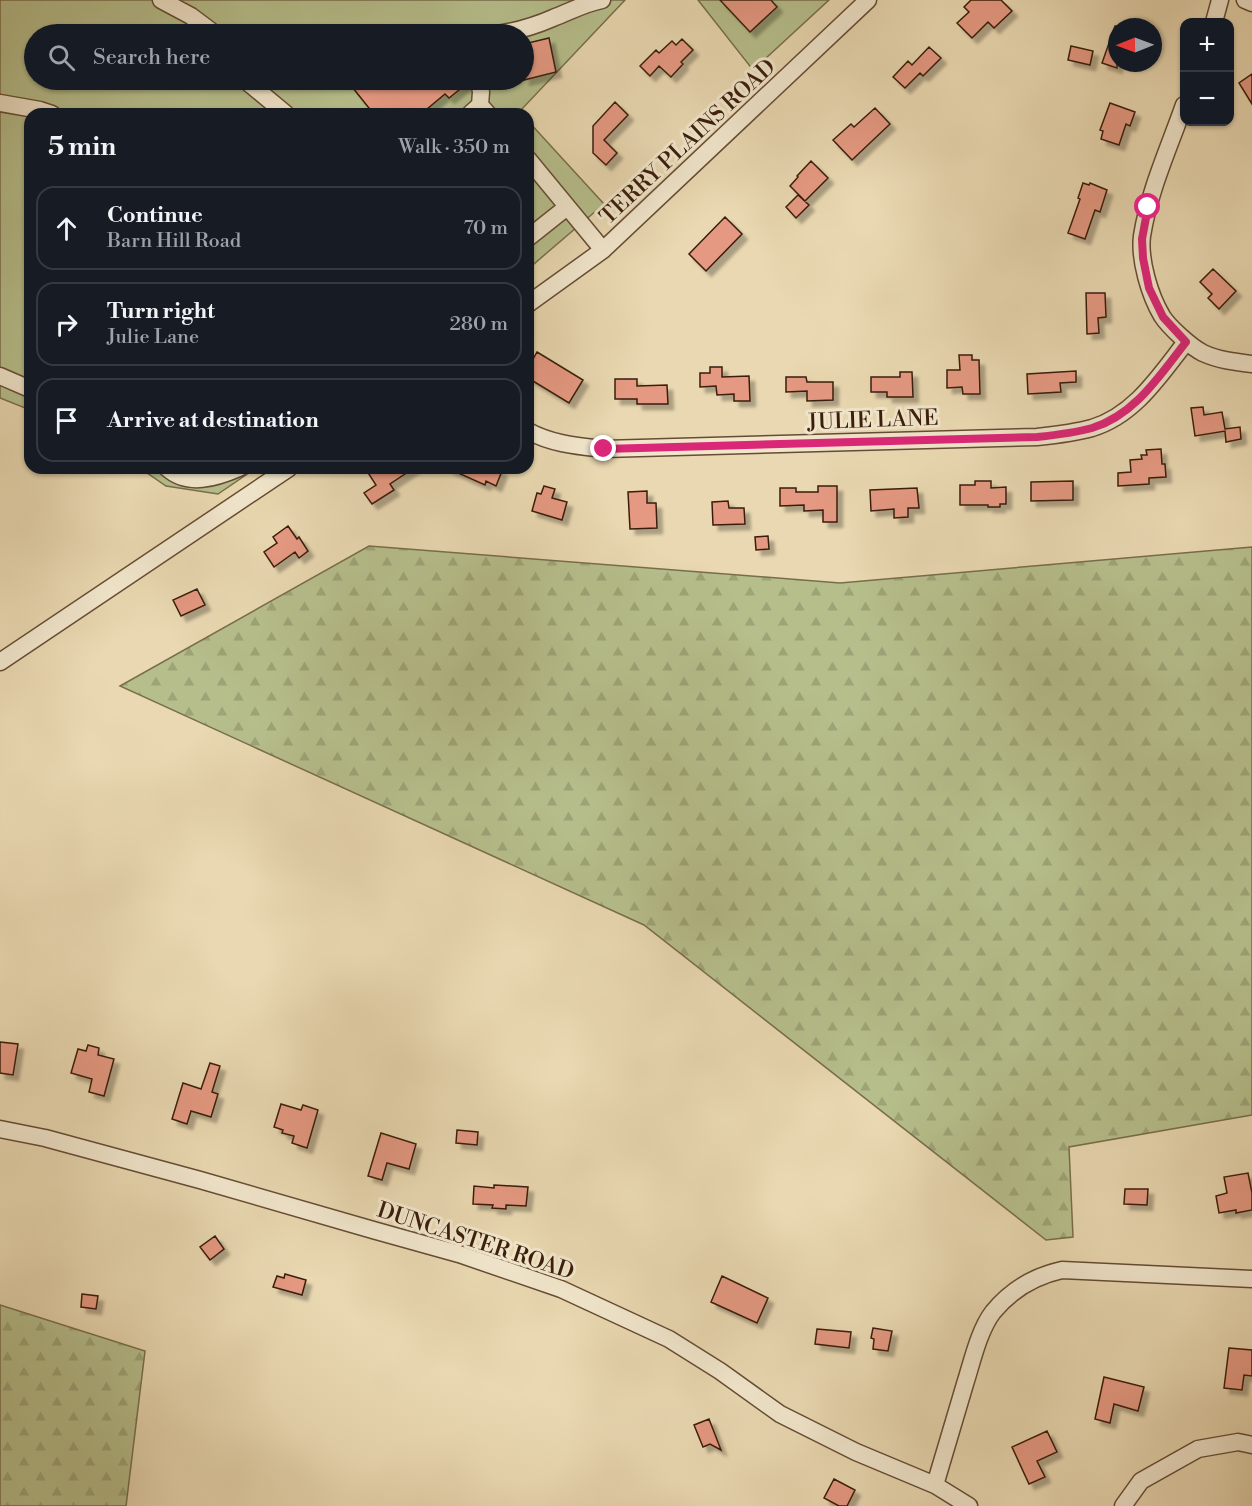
<!DOCTYPE html>
<meta charset="utf-8">
<style>
body{margin:0;font-family:"Libre Bodoni",serif;background:#242831;color:#f1f3f6}
.controls{position:absolute;right:18px;top:18px;display:grid;overflow:hidden;border-radius:12px;box-shadow:0 2px 4px #0004}
.controls button{width:54px;height:54px;display:grid;place-items:center;padding:0;border:0;border-bottom:2px solid #363941;background:#171b24;color:#f1f3f6;font:30px sans-serif}
.compass{position:absolute;left:1108px;top:18px;width:54px;height:54px;border-radius:50%;background:#171b24;box-shadow:0 2px 4px #0004;rotate:269deg}
.stop{position:absolute;width:18px;height:18px;margin:-14px;border:4px solid #db2777;border-radius:50%;background:#fff}
.stop.end{background:#db2777;border-color:#fff;box-shadow:0 2px 6px #0008}
.list{margin:0;padding:0;list-style:none}
h2{display:flex;justify-content:space-between;align-items:center;height:78px;margin:0;padding:0 24px;font-size:26px}
h2 small{font-size:20px;font-weight:400;color:#9ea1a6}
.list li{display:grid;grid-template-columns:39px 1fr auto;gap:18px;align-items:center;box-sizing:border-box;height:84px;margin:0 12px 12px;padding:0 12px;border:2px solid #363941;border-radius:18px}
.list b{display:block;font-size:22px;white-space:nowrap}
.list p{margin:0;font-size:20px;white-space:nowrap;color:#9ea1a6}
.list em{font-size:20px;font-style:normal;color:#9ea1a6}
.icon{flex:none;width:33px;height:33px;fill:none;stroke:currentColor;stroke-width:2;stroke-linecap:round;stroke-linejoin:round}
.map{position:relative;flex:none;width:1252px;height:1506px;overflow:hidden}
.search{position:absolute;background:#171b24;box-shadow:0 2px 4px #0004;left:24px;top:24px;width:510px;height:66px;display:flex;align-items:center;gap:15px;box-sizing:border-box;padding:0 21px;border-radius:33px;color:#9ea1a6;font-size:22px}
.panel{position:absolute;background:#171b24;box-shadow:0 2px 4px #0004;left:24px;top:108px;width:510px;height:366px;border-radius:18px}
.map>svg:first-child{display:block}
</style>
<div class="map">
<svg width="1252" height="1506" viewBox="0 0 1252 1506">
<defs>
<pattern id="forest-firs" width="22" height="20" patternUnits="userSpaceOnUse" patternTransform="scale(1.5)"><rect width="22" height="20" fill="#b6bf8c"/><path d="M5 1l3.5 6h-7zM16 11l3.5 6h-7z" fill="#9da477"/></pattern>
<filter id="shadow"><feDropShadow dx="5.5" dy="5.5" stdDeviation="1.5" flood-color="#0004"/></filter>
</defs>
<rect width="100%" height="100%" fill="#e9d8b1"/>
<filter id="stains"><feTurbulence type="fractalNoise" baseFrequency=".00333" numOctaves="4"/><feColorMatrix values="0 0 0 0 .2 0 0 0 0 .09 0 0 0 0 .02 0 0 0 .5 -.17"/></filter>
<radialGradient id="worn" r=".72"><stop offset=".6" stop-color="#630" stop-opacity="0"/><stop offset="1" stop-color="#630" stop-opacity=".3"/></radialGradient>
<path fill="#b6bf8c" stroke="#786e4b" stroke-width="1.5" fill-rule="evenodd" d="M0,0h625l-105,111 2,3h-492v296l-30,-12zM34,34h490v46h-490z
M698,0h131l-76,70z
M528,121l76,83 -76,65z
M140,468h116l-38,26 -52,-8z"/>
<path fill="url(#forest-firs)" stroke="#786e4b" stroke-width="1.5" d="M369,546l471,37 412,-36v568l-183,32 4,90 -27,3 -402,-315 -524,-239z
M0,1305l145,46 -19,155h-126z"/>
<path fill="#e59982" stroke="#3a1d0a" stroke-width="1.5" filter="url(#shadow)" d="M720,0h51l6,7 -27,25z
M971,0h30l11,11 -18,17 -6,-6 -16,16 -15,-15 12,-11 -5,-5z
M1115,26h2v42l-15,-5z
M549,38l7,34 -32,8v-36z
M682,39l11,11 -12,12 2,2 -12,13 -12,-11 -9,10 -10,-10 16,-16 3,3 13,-12 4,4z
M1071,46l22,5 -3,14 -22,-5z
M929,47l12,11 -18,18 -3,-3 -15,15 -12,-11 15,-16 4,4z
M1252,74v30l-13,-21z
M363,80h106v2l-20,16 -4,-4 -24,20h-60l8,-6 -16,-20z
M615,102l13,13 -24,25 13,13 -11,12 -13,-12v-27z
M1110,103l25,9 -5,14 -4,-2 -7,21 -18,-6 2,-8 -3,-1z
M875,108l15,16 -38,36 -19,-20 18,-16 3,3z
M811,161l17,17 -23,23 -15,-15 8,-9 -1,-1z
M1083,183l6,2 1,-2 17,7 -7,22 -5,-2 -10,29 -17,-6 12,-34 -2,-1z
M798,195l11,10 -13,13 -10,-11z
M725,217l17,17 -36,37 -17,-17z
M1213,269l23,22 -17,18 -11,-11 4,-4 -12,-12z
M1086,293h19l1,24 -8,1 1,15 -12,1z
M537,352l46,28 -14,23 -41,-25v-10z
M959,355h13v5h7l1,34h-17l-1,-7 -15,1v-18h13z
M710,367h12v10l27,-1 1,25h-16v-7l-17,1 -1,-9 -16,1v-14h10z
M1076,371v11l-16,1 1,9 -33,2 -1,-20z
M900,372h12l1,25h-26v-5h-16v-15h29z
M786,377h20l1,5h26v18l-26,1v-10l-21,1z
M615,379h22v7l30,-1 1,19h-31v-5h-22z
M1203,407l1,8 18,-3 3,17 15,-2 1,12 -15,3 -1,-11 -30,5 -4,-28z
M1161,449l1,15h3l1,13 -17,1v6l-31,2v-13l13,-1 -1,-12 12,-1 -1,-4h6l-1,-5z
M365,468h49l-24,16 4,6 -22,14 -8,-11 12,-8z
M447,468h49l6,3 -6,15 -10,-5 -1,4z
M975,481h16v7l15,-1v17h-6v3h-12v-2h-28v-20h15z
M1073,481v19l-42,1v-19z
M544,486l11,3 -3,9 15,4 -5,18 -30,-9 5,-18 4,1z
M818,486h19v36h-14v-12l-19,1v-6l-24,1v-18h16v4h22z
M917,488l2,20h-11v9l-14,1v-9l-23,2 -1,-21z
M647,491v12h9l1,25 -27,1 -2,-37z
M728,501l1,7h15l1,16 -32,1 -1,-23z
M288,526l9,13 2,-2 9,14 -9,7 -4,-6 -21,15 -10,-15 13,-9 -4,-6z
M768,536l1,13 -13,1 -1,-13z
M197,589l8,16 -24,11 -8,-16z
M0,1042l18,2 -5,31 -13,-2z
M88,1045l11,3 -1,7 16,4 -10,37 -15,-4 3,-13 -21,-6 7,-24 8,2z
M210,1063l10,3 -8,26 6,2 -7,23 -20,-6 -4,13 -15,-5 11,-36 18,6z
M281,1104l20,6 2,-5 15,5 -11,38 -15,-5 2,-7 -12,-3 1,-3 -9,-3z
M457,1130l21,2 -1,13 -21,-2z
M381,1133l35,11 -7,25 -22,-6 -5,17 -14,-4z
M1248,1173l4,20v17l-16,3v-3l-17,3 -3,-17 11,-3 -3,-16z
M494,1185l34,2 -2,19 -20,-1v4l-14,-1 1,-3 -20,-1 1,-18 20,2z
M1125,1189h23l-1,16 -23,-1z
M215,1236l9,13 -14,11 -10,-13z
M285,1274l21,6 -4,15 -29,-8 4,-11 7,2z
M722,1276l46,22 -11,25 -46,-21z
M82,1294l16,2 -2,13 -15,-2z
M873,1328l19,3 -4,20 -15,-2 1,-10 -3,-1z
M817,1329l34,3 -2,16 -34,-4z
M1229,1348l23,2v26l-8,-1 -2,15 -18,-2z
M1104,1377l40,10 -6,24 -24,-7 -4,19 -15,-4z
M709,1419l12,31 -11,-6 -7,3 -9,-22z
M1047,1431l10,21 -20,9 8,16 -16,7 -17,-37z
M834,1479l21,11 -8,16h-8l-15,-8z"/>
<g fill="none" stroke-linecap="round" stroke-linejoin="round">
<g stroke="#664c34" stroke-width="19">
<path id="minor" d="M161,0l30,16 24,18
M1245,0l7,3
M1214,22l6,-22
M425,34h14
M498,34c19,-3 37,-8 55,-16 16,-6 32,-15 49,-18
M245,80l41,34
M479,80l2,12 -1,13
M0,103l40,7 12,4
M1184,105c-15,43 -35,86 -42,131 -3,24 8,60 20,80 7,11 29,31 41,37 15,7 32,9 49,11
M470,114l10,-9 8,9
M528,159l75,91
M528,238l39,-31
M528,304l75,-54 265,-250
M0,376l30,13
M528,431c24,13 49,15 76,18l433,-12c19,-2 37,-4 55,-9 43,-13 68,-53 94,-86
M167,468c21,19 49,10 72,0
M0,662l289,-194
M0,1129l45,9 155,42 173,50 86,24 102,35 108,50 51,32 60,43 76,38 79,33 34,21
M935,1485c10,-33 20,-67 30,-101 7,-22 14,-54 28,-72 18,-22 42,-36 69,-42l190,9
M1123,1506l18,-25 57,-32 40,-7 14,3"/>
</g>
<use href="#minor" stroke="#f1e6cc" stroke-width="16"/>
</g>
<g fill="none" stroke-linecap="round" stroke-linejoin="round">
<path stroke="#db2777" stroke-width="8" d="M604,449l433,-12c19,-2 37,-4 55,-9 43,-13 68,-53 94,-86l-23,-25 -14,-29 -6,-30 -1,-19 6,-32"/>
</g>
<g text-anchor="middle" stroke-width="6" stroke-linejoin="round" paint-order="stroke">
<g font-size="22" fill="#3a1d0a" stroke="#f1e6cc">
<text transform="translate(687 141) rotate(-43)" y="8">TERRY PLAINS ROAD</text>
<text transform="translate(873 419) rotate(-2)" y="8">JULIE LANE</text>
<text transform="translate(476 1240) rotate(18)" y="8">DUNCASTER ROAD</text>
</g>
</g>
<rect width="100%" height="100%" filter="url(#stains)"/>
<rect width="100%" height="100%" fill="url(#worn)"/>
</svg>
<div class="controls">
<button>+</button>
<button>−</button>
</div>
<svg class="compass" viewBox="-18 -18 36 36"><path d="M0-13l5 13h-10z" fill="#e53935"/><path d="M0 13l5-13h-10z" fill="#9ea1a6"/></svg>
<div class="stop" style="left:1148px;top:207px"></div>
<div class="stop end" style="left:604px;top:449px"></div>
<div class="search"><svg class="icon" aria-label="search" viewBox="0 0 24 24"><circle cx="10" cy="10" r="6"/><path d="M15 15l6 6"/></svg>Search here</div>
<section class="panel">
<h2>5 min<small>Walk · 350 m</small></h2>
<ul class="list">
<li><svg class="icon" aria-label="ahead" viewBox="0 0 24 24"><path d="M12 20V5M6 11l6-6 6 6"/></svg><div><b>Continue</b><p>Barn Hill Road</p></div><em>70 m</em></li>
<li><svg class="icon" aria-label="right" viewBox="0 0 24 24"><path d="M7 20v-9h11M14 6l5 5-5 5"/></svg><div><b>Turn right</b><p>Julie Lane</p></div><em>280 m</em></li>
<li><svg class="icon" aria-label="arrive" viewBox="0 0 24 24"><path d="M6 21V4h12l-3 4 3 4H6"/></svg><div><b>Arrive at destination</b></div></li>
</ul>
</section>
</div>
